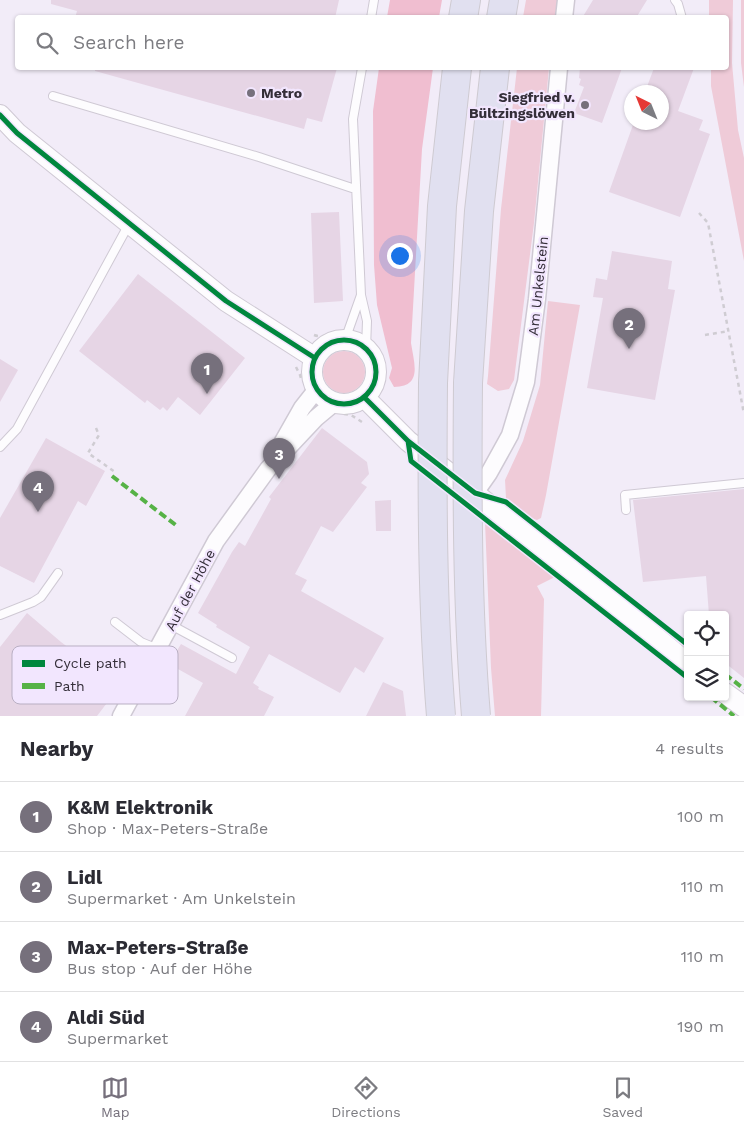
<!DOCTYPE html>
<meta charset="utf-8">
<style>
body{margin:0;font-family:"Work Sans",sans-serif;background:#f7f7f7;color:#2b2b33}
.controls{position:absolute;right:15px;bottom:15px;display:grid;overflow:hidden;border-radius:5px;box-shadow:0 1px 4px #0004}
.controls button{width:45px;height:45px;display:grid;place-items:center;padding:0;border:0;border-bottom:1px solid #e1e1e2;background:#fff;color:#2b2b33;font:25px sans-serif}
.compass{position:absolute;left:624px;top:85px;width:45px;height:45px;border-radius:50%;background:#fff;box-shadow:0 1px 4px #0004;rotate:317deg}
.you{position:absolute;left:399px;top:255px;width:18px;height:18px;margin:-12px;border:4px solid #fff;border-radius:50%;background:#1a73e8;box-shadow:0 0 0 8px #1a73e833}
.badge{display:grid;place-items:center;width:32px;height:32px;border-radius:50%;background:#76707c;color:#fff;font-size:16px;font-weight:700}
.pin{position:absolute;translate:-50% -41px;filter:drop-shadow(0 1px 2px #0008)}
.pin::after{content:'';position:absolute;top:26px;width:18px;height:15px;background:inherit;clip-path:polygon(0 0,100% 0,50% 100%)}
.list{margin:0;padding:0;list-style:none}
h2{display:flex;justify-content:space-between;align-items:center;height:65px;margin:0;padding:0 20px;font-size:21px}
h2 small{font-size:16px;font-weight:400;color:#7c7c81}
.list li{display:grid;grid-template-columns:32px 1fr auto;gap:15px;align-items:center;box-sizing:border-box;height:70px;padding:0 20px;border-top:1px solid #e1e1e2}
.list b{display:block;font-size:19px;white-space:nowrap}
.list p{margin:0;font-size:16px;white-space:nowrap;color:#7c7c81}
.list em{font-size:16px;font-style:normal;color:#7c7c81}
.icon{flex:none;width:28px;height:28px;fill:none;stroke:currentColor;stroke-width:2;stroke-linecap:round;stroke-linejoin:round}
.map{position:relative;flex:none;width:744px;height:716px;overflow:hidden}
.search{position:absolute;background:#fff;box-shadow:0 1px 4px #0004;left:15px;right:15px;top:15px;height:55px;display:flex;align-items:center;gap:12px;box-sizing:border-box;padding:0 18px;border-radius:5px;color:#7c7c81;font-size:19px}
.sheet{height:345px;background:#fff}
nav{display:flex;justify-content:space-around;align-items:center;box-sizing:border-box;height:70px;border-top:1px solid #e1e1e2;background:#fff;font-size:14px;color:#7c7c81}
nav a{display:grid;justify-items:center;gap:2px}
nav .on{color:#76707c}
.map>svg:first-child{display:block}
</style>
<div class="map">
<svg width="744" height="716" viewBox="0 0 744 716">
<rect width="100%" height="100%" fill="#f2ecf8"/>
<path fill="#efcbd8" d="M526,0h32l-3,17h-32z
M709,0h24l-1,63 6,67 6,28v103l-33,-175v-18h15v-50l-17,-1z
M741,0h3v87l-3,-24z
M517,68h32l-15,155 -20,157 -5,9 -11,2 -11,-7 1,-8 13,-167z
M548,301l32,4 -34,190 -5,23 -4,2 -6,-2 -25,-20 -1,-18 18,-39 17,-56z
M323 372a21 21 0 1 1 42 0a21 21 0 1 1-42 0Z
M485,522l70,55 -18,9 7,13 -3,117h-46l-4,-48z"/>
<path fill="#f0bed0" d="M390,0h52l-3,17h-52z
M379,68h54l-11,81 -11,194c3,20 12,44 -17,44l-5,-9 3,-10 -15,-63 -3,-40 -1,-154z"/>
<path fill="#e6d5e5" d="M51,0h288l-4,18h-260l2,-7 -26,-7z
M593,0h54l-11,18h-54z
M95,68h242l-15,54 -15,-4 -3,11 -209,-58z
M580,68h42l-20,55 -28,-10 10,-26 -5,-2 2,-6 -2,-1z
M654,68h40l-16,43 25,9 -4,10 11,4 -30,83 -71,-25 25,-70h28v-30h-17z
M339,212l4,89 -29,2 -3,-90z
M612,251l60,10 -4,28 7,1 -20,110 -68,-12 16,-90 -10,-1 3,-19 11,2z
M138,274l107,84 -45,57 -22,-18 -11,14 -4,-4 -3,3 -13,-10 -2,3 -66,-52z
M0,359l18,11 -18,32z
M322,428l45,34 2,12 -8,9 6,4 -34,45 -12,-6 -26,48 12,6 -6,11 83,47 -20,35 -9,-6 -15,26 -71,-39 -16,29 6,4 -1,2 16,8 -10,19h-79l18,-33 -34,-19 12,-20 55,30 14,-27 -34,-20 1,-2 -19,-12 34,-61 7,-10 6,4 26,-47 -2,-2z
M46,438l59,33 -19,35 -8,-5 -44,82 -34,-17v-48z
M744,489v189l-19,-15v-48h-16l-3,-39 -63,6 -10,-82z
M391,500v31h-15l-1,-30z
M27,613l34,29 57,43 -8,14 -13,17h-97v-69z
M383,682l20,9 3,25h-40z"/>
<g fill="none" stroke-linecap="round" stroke-linejoin="round">
<g stroke="#cfc9d4" stroke-width="10">
<path id="service" d="M675,0l3,4 4,14
M371,18l3,-18
M362,68l-9,51 8,176 6,26 -1,28
M53,96l206,61 96,32
M345,340l16,-45
M0,447l17,-18 112,-205
M626,510l-1,-15 119,-12
M0,615l33,-13 8,-5 17,-24
M115,622l26,20 17,7
M171,625l61,33"/>
</g>
<g stroke="#cfc9d4" stroke-width="19">
<path id="minor" d="M564,18l2,-18
M281,445l21,-37 15,-19
M475,493l14,-20 21,-38 16,-53 11,-83 22,-231
M121,716l95,-175 52,-72 48,-51 18,-15"/>
</g>
<g stroke="#cfc9d4" stroke-width="22">
<path id="tertiary" d="M0,115l17,18 209,168 89,57
M312 372a32 32 0 1 1 64 0a32 32 0 1 1-64 0Z
M364,397l44,44 215,169 65,54
M725,693l19,14"/>
</g>
<g stroke="#cecad1" stroke-width="30">
<path id="motorway" d="M463,18l3,-18
M501,18l3,-18
M433,383l9,-177 15,-138
M468,383l11,-172 16,-143"/>
</g>
<path stroke="#cfccd2" stroke-width="2.5" stroke-dasharray="4 4" stroke-linecap="butt" d="M699,213l9,10 36,191
M314,335c8,3 15,0 22,-5
M705,335l24,-4
M378,351c8,19 2,21 4,39
M296,367l4,8 2,7
M344,414l7,1 11,7
M96,428l3,7 -11,18 27,19"/>
<use href="#service" stroke="#fdfcfe" stroke-width="8"/>
<use href="#minor" stroke="#fdfcfe" stroke-width="16"/>
<use href="#tertiary" stroke="#fdfcfe" stroke-width="20"/>
<use href="#motorway" stroke="#e1e0f0" stroke-width="28"/>
<g stroke="#cecad1" stroke-width="30" stroke-linecap="butt">
<path id="motorway-bridge" d="M433,383c-1,111 -1,222 8,333
M468,383c-1,111 -1,222 8,333"/>
</g>
<use href="#motorway-bridge" stroke="#e1e0f0" stroke-width="28"/>
<path stroke="#56b246" stroke-width="4" stroke-dasharray="8 4" stroke-linecap="butt" d="M112,476l65,50
M725,674l19,15
M711,697l23,19"/>
<g stroke="#f2e6fe" stroke-width="8">
<path id="cycleway" d="M0,115l17,18 209,168 89,57
M312 372a32 32 0 1 1 64 0a32 32 0 1 1-64 0Z
M364,397l44,44 67,52 31,9 182,143
M408,441l3,20 277,217"/>
</g>
<use href="#cycleway" stroke="#00873e" stroke-width="5"/>
</g>
<g fill="#76707c" stroke="#f2e6fe" stroke-width="2">
<circle cx="251" cy="93" r="5"/>
<circle cx="585" cy="105" r="5"/>
</g>
<g text-anchor="middle" stroke-width="4.5" stroke-linejoin="round" paint-order="stroke">
<g font-size="14" font-weight="bold" fill="#342e39" stroke="#f2e6fe" text-anchor="start">
<text x="261" y="98">Metro</text>
<text x="575" y="102" text-anchor="end">Siegfried v.<tspan x="575" dy="16">Bültzingslöwen</tspan></text>
</g>
<g font-size="14" fill="#342e39" stroke="#f2e6fe">
<text transform="translate(538 286) rotate(-84)" y="5">Am Unkelstein</text>
<text transform="translate(190 590) rotate(-62)" y="5">Auf der Höhe</text>
</g>
</g>
<rect x="12" y="646" width="166" height="58" rx="8" fill="#f2e6fe" stroke="#b9afc3" stroke-width="1"/>
<rect x="22" y="660" width="23" height="7" fill="#00873e"/>
<rect x="22" y="683" width="23" height="6" fill="#56b246"/>
<g font-size="14" fill="#342e39">
<text x="54" y="668">Cycle path</text>
<text x="54" y="691">Path</text>
</g>
</svg>
<div class="controls">
<button><svg class="icon" aria-label="locate" viewBox="0 0 24 24"><circle cx="12" cy="12" r="6"/><path d="M12 2v4M12 18v4M2 12h4M18 12h4"/></svg></button>
<button><svg class="icon" aria-label="layers" viewBox="0 0 24 24"><path d="M12 4l9 5-9 5-9-5zM3 14l9 5 9-5"/></svg></button>
</div>
<svg class="compass" viewBox="-18 -18 36 36"><path d="M0-13l5 13h-10z" fill="#e53935"/><path d="M0 13l5-13h-10z" fill="#7c7c81"/></svg>
<div class="you"></div>
<div class="pin badge" style="left:207px;top:394px">1</div>
<div class="pin badge" style="left:629px;top:349px">2</div>
<div class="pin badge" style="left:279px;top:479px">3</div>
<div class="pin badge" style="left:38px;top:512px">4</div>
<div class="search"><svg class="icon" aria-label="search" viewBox="0 0 24 24"><circle cx="10" cy="10" r="6"/><path d="M15 15l6 6"/></svg>Search here</div>
</div>
<section class="sheet">
<h2>Nearby<small>4 results</small></h2>
<ul class="list">
<li><span class="badge">1</span><div><b>K&amp;M Elektronik</b><p>Shop · Max-Peters-Straße</p></div><em>100 m</em></li>
<li><span class="badge">2</span><div><b>Lidl</b><p>Supermarket · Am Unkelstein</p></div><em>110 m</em></li>
<li><span class="badge">3</span><div><b>Max-Peters-Straße</b><p>Bus stop · Auf der Höhe</p></div><em>110 m</em></li>
<li><span class="badge">4</span><div><b>Aldi Süd</b><p>Supermarket</p></div><em>190 m</em></li>
</ul>
</section>
<nav>
<a class="on"><svg class="icon" aria-label="map" viewBox="0 0 24 24"><path d="M3 6l6-2 6 2 6-2v14l-6 2-6-2-6 2zM9 4v14M15 6v14"/></svg>Map</a>
<a><svg class="icon" aria-label="directions" viewBox="0 0 24 24"><path d="M12 3l9 9-9 9-9-9zM9 14v-3h6M13 9l2 2-2 2"/></svg>Directions</a>
<a><svg class="icon" aria-label="saved" viewBox="0 0 24 24"><path d="M7 4h10v16l-5-4-5 4z"/></svg>Saved</a>
</nav>
